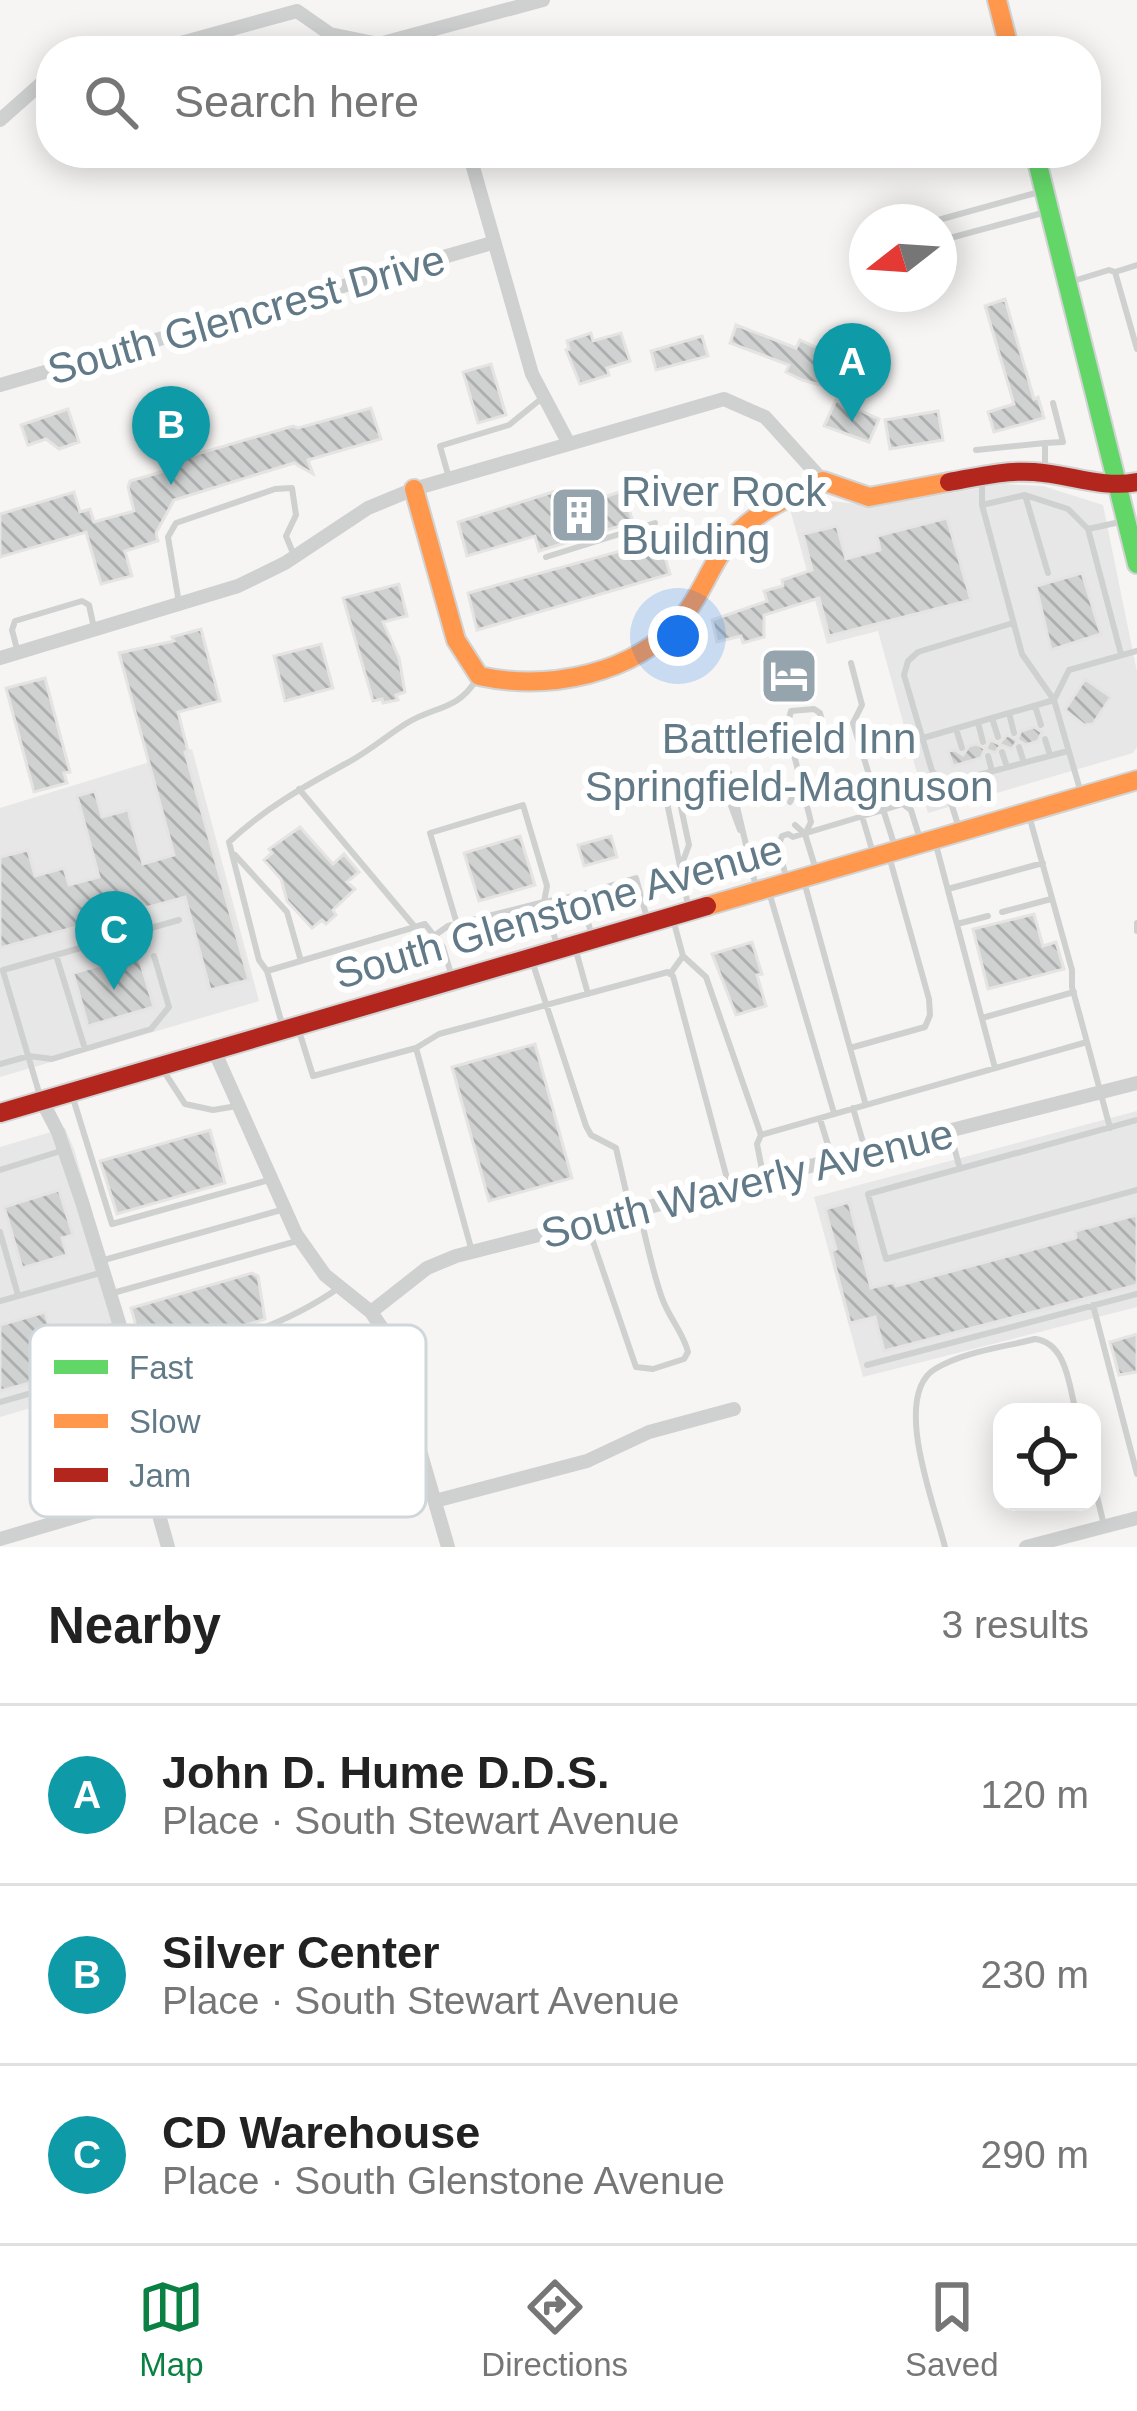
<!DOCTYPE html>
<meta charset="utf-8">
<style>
body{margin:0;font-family:Arial,sans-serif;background:#f2f2f2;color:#222}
.controls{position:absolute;right:36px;bottom:36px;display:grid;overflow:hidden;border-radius:24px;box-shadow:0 6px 30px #0003}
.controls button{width:108px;height:108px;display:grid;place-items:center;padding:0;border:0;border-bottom:3px solid #e0e0e0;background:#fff;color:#222;font:60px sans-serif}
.compass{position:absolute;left:849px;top:204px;width:108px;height:108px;border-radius:50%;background:#fff;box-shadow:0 6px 30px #0003;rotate:253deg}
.you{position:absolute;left:678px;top:636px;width:42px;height:42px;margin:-30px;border:9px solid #fff;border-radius:50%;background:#1a73e8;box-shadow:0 0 0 18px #1a73e833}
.badge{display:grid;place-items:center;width:78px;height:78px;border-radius:50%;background:#0b8043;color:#fff;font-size:39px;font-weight:700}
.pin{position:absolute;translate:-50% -99px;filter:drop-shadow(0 3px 6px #0008)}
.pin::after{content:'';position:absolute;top:63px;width:42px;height:36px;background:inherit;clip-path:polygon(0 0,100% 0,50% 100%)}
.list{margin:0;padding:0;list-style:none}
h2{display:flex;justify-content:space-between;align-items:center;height:156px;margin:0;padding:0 48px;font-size:51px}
h2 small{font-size:39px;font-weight:400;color:#767676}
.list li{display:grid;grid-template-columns:78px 1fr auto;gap:36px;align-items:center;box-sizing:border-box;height:180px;padding:0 48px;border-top:3px solid #e0e0e0}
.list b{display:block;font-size:45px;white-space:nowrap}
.list p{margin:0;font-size:39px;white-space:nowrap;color:#767676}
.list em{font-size:39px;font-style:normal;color:#767676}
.icon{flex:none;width:66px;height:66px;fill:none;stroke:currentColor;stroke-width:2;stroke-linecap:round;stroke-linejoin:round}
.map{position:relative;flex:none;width:1137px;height:1547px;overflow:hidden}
.search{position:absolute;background:#fff;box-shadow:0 6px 30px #0003;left:36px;right:36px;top:36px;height:132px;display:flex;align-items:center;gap:30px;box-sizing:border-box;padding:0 42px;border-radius:48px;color:#767676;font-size:45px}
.sheet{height:696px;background:#fff}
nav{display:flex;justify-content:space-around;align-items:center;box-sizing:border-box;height:168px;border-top:3px solid #e0e0e0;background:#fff;font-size:33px;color:#767676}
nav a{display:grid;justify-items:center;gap:6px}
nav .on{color:#0b8043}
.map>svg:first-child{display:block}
</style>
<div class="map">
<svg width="1137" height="1547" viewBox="0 0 1137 1547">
<defs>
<pattern id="building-back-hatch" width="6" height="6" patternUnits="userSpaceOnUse" patternTransform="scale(3)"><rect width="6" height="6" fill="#d0d2d1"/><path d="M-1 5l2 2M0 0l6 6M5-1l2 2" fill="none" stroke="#acafaf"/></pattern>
</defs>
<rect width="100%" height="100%" fill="#f6f5f3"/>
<path fill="#e6e7e6" d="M1003,484l40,2 60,19 34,167v75l-4,6 -205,60 -50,-182 -51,13 -37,-135 29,-9 59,6z
M192,749l67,252 -259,76v-269z
M1137,1111v196l-274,70 -49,-180z
M65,1128l9,21 65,227 -139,41v-270z"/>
<path fill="url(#building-back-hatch)" stroke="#e5e4e3" stroke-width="3" d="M1005,299l29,100 4,-2 6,21 -50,14 -6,-20 26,-8 -29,-98z
M736,325l60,23 4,-8 17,8 -2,5 26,14 -9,21 -30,-8 -16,-8 3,-7 -59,-22z
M591,333l2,8 28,-8 9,28 -23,7 2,7 -29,9 -14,-34 3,-1 -2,-8z
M702,336l6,20 -52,14 -5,-19z
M491,364l15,51 -28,8 -15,-51z
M836,400l43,19 -10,23 -45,-16z
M371,408l10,31 -73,21 5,14 -19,-11 -120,37 -18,33 2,8 -33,10 7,25 -31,8 -15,-52 -86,25v-43l74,-22 6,20 10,-3 4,13 40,-11 -6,-24 2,-6 38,-11 -2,-7 127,-37 5,2z
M68,409l11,33 -20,7 -13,-10 -18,6 -7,-20z
M938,411l5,29 -53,9 -5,-29z
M556,491l2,6 17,9 48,-15 10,31 -94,29 -4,-15 -68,20 -9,-34z
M947,518l24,82 -142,36 -10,-38 -55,17v22l-21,6 -2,-7 -24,6 -5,-22 55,-19 -3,-10 19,-5 -1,-6 30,-10 -9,-36 34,-8 9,33 34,-9 -3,-14z
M660,540l10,34 -193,56 -9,-37z
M1082,573l19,61 -50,16 -15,-64z
M399,584l8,32 -24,6 16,36 6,34 -9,3 2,5 -15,3 -1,-4 -9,2 -30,-103z
M201,629l19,72 -42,11 10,39 -3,1 64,228 -39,10 -25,-93 -185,51v-91l28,-7 7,26 29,-8 5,17 30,-8 -22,-81 18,-5 7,26 26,-7 15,54 31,-9 -55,-202 55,-12 -2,-4z
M321,644l12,44 -48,13 -11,-45z
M45,678l25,94 -6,1 3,10 -33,9 -28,-104z
M1085,679l26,18 -18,27 -9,1 -19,-15z
M1034,727l8,5 -4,9 -12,4 -8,-5 -6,9 -11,-4 -6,8 -10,-4 -4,9 -28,8 -5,-15 7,-1 8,5 6,-9 7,-2 10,5 4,-9 9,4 8,-9 10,5 4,-9z
M300,827l33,37 11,-10 15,18 -12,10 8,7 -22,21 3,5 -10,9 -4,-4 -10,8 -25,-27 -6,-22 -17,-19 8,-7 -3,-4z
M520,836l15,49 -56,16 -15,-48z
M611,836l6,21 -33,9 -6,-21z
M1034,914l9,32 13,-4 8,27 -76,20 -15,-60z
M752,942l10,32 -5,1 9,31 -30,9 -24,-61z
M138,954l16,53 -66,19 -15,-53z
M535,1044l37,134 -83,23 -37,-134z
M210,1130l15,53 -108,31 -17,-53z
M59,1190l14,45 -11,3 5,17 -45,13 -18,-61z
M849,1202l22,86 23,-6 2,4 180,-48 -1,-7 62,-16v70l-253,66 -9,-34 -25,6 -19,-72 5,-2 -11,-40z
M252,1273l6,3 7,43 -120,39 -14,-50z
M45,1312l18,62 -63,17v-66z
M1137,1334v38l-18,3 -9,-33z"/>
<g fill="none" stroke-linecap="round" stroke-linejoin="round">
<g stroke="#d2d3d3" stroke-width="22">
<path id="fast" d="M1035,153l102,411"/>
</g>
<g stroke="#d2d3d3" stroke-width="22">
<path id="slow" d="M997,0l13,51
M414,489l42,151 23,36c69,15 155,-1 203,-58 22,-26 30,-60 55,-85 24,-24 56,-38 86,-52l46,16 80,-15
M707,906l430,-126"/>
</g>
<g stroke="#d2d3d3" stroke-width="22">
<path id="jam" d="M949,482c28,-5 56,-12 85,-10 35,2 68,17 103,10
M0,1113l707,-207"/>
</g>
<path stroke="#cfd0d0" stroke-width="6" d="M931,222l112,-31
M939,246l11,-8 96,-26
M1115,272l22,-7
M1070,282l39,-12 6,2 22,77
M1045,443l18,-1 -10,-39
M976,450l69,-7v27
M449,478l-9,-32 69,-21 32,-26
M1025,495l23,78
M982,505l43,-10 43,14 20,20 33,125
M1088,529l32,-7
M546,557l109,-34
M179,603l-11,-66 8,-14 99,-34 17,-1 4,27 -10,21 7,17
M17,649l-5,-19 3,-9 67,-20 7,4 5,23
M851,663l11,42 -9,18 27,87
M1035,706l6,19
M1009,713l5,20
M992,718l6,19
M978,723l5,19
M956,729l6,19
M923,738l131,-38 -32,-46 -40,-149v-25
M1045,739l5,16
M1019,747l5,16
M1002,752l5,15
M794,756l26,-12 6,-8 -6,-23 -6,-4 -23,2 -4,16 24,95 -6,12 11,36
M988,756l4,15
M945,784l-13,-13 -28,-96 4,-14 10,-9 95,-29
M299,789l116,138
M1081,793l-27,-93 15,-30 68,-19
M790,802l9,-18
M883,809l12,38
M862,816l11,37
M1030,819l42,151v17l15,55
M795,825l10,9
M959,828l-14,-44 123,-33
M936,845l59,223
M235,855l52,57 14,49
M683,861l6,-16 -10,-47 44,-14 17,46
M787,880l-9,-33 4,-11 6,-2 5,3 110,-33 8,6 9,29
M805,885l45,163 75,-21 5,-12 -1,-16 -40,-143
M948,889l95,-26
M769,892l65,221
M688,905l-23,-112 64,-20 27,114
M1002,912l49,-13
M1137,923v8
M457,924l-27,-91 93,-28 24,81 -3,16 36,-7
M957,924l31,-8
M434,936l14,-10 96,-24 13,43
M592,936l-12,-41 56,-17 11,40
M576,951l12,43
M56,955l29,94
M683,956l23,21 55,158
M532,961l54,165 5,9 25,13 14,61
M3,970l176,-50
M3,971l37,125
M267,971l-8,-11 -30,-118c35,-33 74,-55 116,-78 22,-11 41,-28 62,-41 28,-17 51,-13 69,-43
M670,974l13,-18 -9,-33
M982,1018l92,-26
M282,1024l-15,-53 158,-47 18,23 9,30
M300,1034l13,42 103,-28 55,200
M416,1048l23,-14 229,-62 5,4 56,210
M850,1048l15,54
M0,1064l29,-8 23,3 99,-30 18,-22 -15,-51
M163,1070l22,34 28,6 24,-4
M72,1095l40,129 157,-44
M853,1108l12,41
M820,1119l12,39
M1137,1120l-269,74 18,65 251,-69
M950,1132l10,37
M0,1170l64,-20
M763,1175l-6,-31 4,-9 326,-93 23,86
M588,1227l48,140 17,2 31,-10 4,-7c-5,-20 -19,-34 -26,-54 -10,-28 -16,-59 -23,-88
M0,1232l18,63
M104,1260l177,-50
M113,1293l184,-52
M0,1301l100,-28
M1093,1305l44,169
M64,1339l52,-14
M867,1365l270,-71
M136,1368c72,-21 142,-37 204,-81
M0,1402l129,-37
M1092,1476l12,49
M945,1547c-10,-41 -54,-151 -10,-178 27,-17 69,-22 100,-30 32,4 34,47 41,73"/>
<path stroke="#cfd0d0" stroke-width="14" d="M297,11l33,23 49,10 164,-44
M152,51l145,-40
M0,120l44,-39 7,-2
M469,153l63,221 36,68
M0,385l492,-142
M0,658l238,-72 47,-23 83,-55 46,-19 310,-90 41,18 58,64
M213,1048l83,186 29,41 46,37 15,22 62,213
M42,1101l16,31 24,70 57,186 14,106 15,53
M371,1312l56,-44 29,-12 681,-173
M435,1501l152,-40 62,-29 85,-23
M0,1539l153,-45
M1026,1547l111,-29"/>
<use href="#fast" stroke="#63d668" stroke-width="18"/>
<use href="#slow" stroke="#ff974d" stroke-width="18"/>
<use href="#jam" stroke="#b3261e" stroke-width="18"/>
</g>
<defs>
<g id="building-square" transform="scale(3)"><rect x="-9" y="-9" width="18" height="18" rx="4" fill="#96a5ad" stroke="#fff"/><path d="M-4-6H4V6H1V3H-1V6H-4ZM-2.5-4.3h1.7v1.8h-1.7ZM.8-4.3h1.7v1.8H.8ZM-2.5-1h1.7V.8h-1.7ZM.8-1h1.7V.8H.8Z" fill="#fff"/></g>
<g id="hotel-square" transform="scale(3)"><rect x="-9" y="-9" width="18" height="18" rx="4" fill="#96a5ad" stroke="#fff"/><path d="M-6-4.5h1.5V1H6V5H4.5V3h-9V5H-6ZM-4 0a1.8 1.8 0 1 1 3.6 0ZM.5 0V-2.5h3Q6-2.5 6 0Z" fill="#fff"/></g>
</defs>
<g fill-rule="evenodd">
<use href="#building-square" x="579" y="515"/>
<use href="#hotel-square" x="789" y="676"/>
</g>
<g text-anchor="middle" stroke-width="12" stroke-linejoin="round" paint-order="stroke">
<g font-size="42" fill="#627a87" stroke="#fff">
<text transform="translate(246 314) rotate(-16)" y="15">South Glencrest Drive</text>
<text transform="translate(558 911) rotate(-16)" y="15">South Glenstone Avenue</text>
<text transform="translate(747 1183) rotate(-14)" y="15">South Waverly Avenue</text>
</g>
<g font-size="42" fill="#627a87" stroke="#fff" text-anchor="start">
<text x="621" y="506">River Rock<tspan x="621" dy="48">Building</tspan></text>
<text x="789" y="753" text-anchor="middle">Battlefield Inn<tspan x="789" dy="48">Springfield-Magnuson</tspan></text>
</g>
</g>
<rect x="30" y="1325" width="396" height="192" rx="18" fill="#fff" stroke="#d0d7db" stroke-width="3"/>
<rect x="54" y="1360" width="54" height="14" fill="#63d668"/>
<rect x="54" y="1414" width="54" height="14" fill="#ff974d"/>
<rect x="54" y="1468" width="54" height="14" fill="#b3261e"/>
<g font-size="33" fill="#627a87">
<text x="129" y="1379">Fast</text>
<text x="129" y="1433">Slow</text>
<text x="129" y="1487">Jam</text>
</g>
</svg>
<div class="controls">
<button><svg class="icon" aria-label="locate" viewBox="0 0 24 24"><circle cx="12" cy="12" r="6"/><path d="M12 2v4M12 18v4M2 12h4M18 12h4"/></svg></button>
</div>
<svg class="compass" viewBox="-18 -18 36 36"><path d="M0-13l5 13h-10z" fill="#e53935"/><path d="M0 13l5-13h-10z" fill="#767676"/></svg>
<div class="you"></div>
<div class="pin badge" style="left:852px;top:422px;background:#0f9aa8">A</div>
<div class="pin badge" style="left:171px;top:485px;background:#0f9aa8">B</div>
<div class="pin badge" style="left:114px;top:990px;background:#0f9aa8">C</div>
<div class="search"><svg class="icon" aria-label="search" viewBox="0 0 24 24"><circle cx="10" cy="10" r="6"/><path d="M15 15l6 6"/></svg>Search here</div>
</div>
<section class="sheet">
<h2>Nearby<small>3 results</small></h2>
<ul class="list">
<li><span class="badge" style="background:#0f9aa8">A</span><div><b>John D. Hume D.D.S.</b><p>Place · South Stewart Avenue</p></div><em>120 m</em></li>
<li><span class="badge" style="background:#0f9aa8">B</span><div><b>Silver Center</b><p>Place · South Stewart Avenue</p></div><em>230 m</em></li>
<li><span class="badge" style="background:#0f9aa8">C</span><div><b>CD Warehouse</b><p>Place · South Glenstone Avenue</p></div><em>290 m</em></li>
</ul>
</section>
<nav>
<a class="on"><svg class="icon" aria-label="map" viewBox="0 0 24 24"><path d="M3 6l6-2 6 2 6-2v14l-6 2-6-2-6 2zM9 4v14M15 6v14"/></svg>Map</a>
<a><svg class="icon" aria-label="directions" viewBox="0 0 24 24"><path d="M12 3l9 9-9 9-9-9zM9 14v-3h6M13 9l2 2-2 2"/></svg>Directions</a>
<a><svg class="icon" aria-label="saved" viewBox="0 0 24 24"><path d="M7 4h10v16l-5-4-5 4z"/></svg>Saved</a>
</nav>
